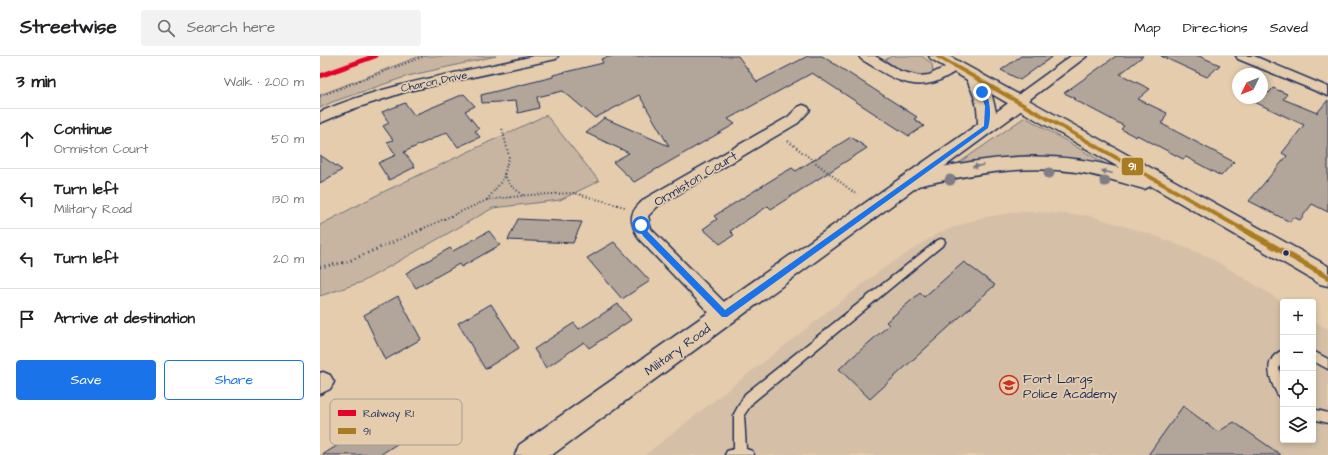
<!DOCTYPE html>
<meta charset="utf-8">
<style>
body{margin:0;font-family:"Architects Daughter",sans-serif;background:#f2f2f2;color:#202124}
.controls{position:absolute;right:12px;bottom:12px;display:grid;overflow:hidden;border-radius:4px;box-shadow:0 2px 6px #0003}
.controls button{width:36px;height:36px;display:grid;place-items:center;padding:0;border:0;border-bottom:1px solid #e0e0e0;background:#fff;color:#202124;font:20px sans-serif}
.compass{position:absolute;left:912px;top:12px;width:36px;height:36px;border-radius:50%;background:#fff;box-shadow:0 2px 6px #0003;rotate:227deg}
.stop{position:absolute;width:12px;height:12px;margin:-9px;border:3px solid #1a73e8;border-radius:50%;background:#fff}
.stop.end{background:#1a73e8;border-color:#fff;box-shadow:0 1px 4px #0008}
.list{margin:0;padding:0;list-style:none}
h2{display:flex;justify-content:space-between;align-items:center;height:52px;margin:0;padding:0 16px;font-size:17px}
h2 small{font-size:13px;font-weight:400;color:#757577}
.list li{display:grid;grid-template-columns:26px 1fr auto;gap:12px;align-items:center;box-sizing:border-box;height:60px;padding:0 16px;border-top:1px solid #e0e0e0}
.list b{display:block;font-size:15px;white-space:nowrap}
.list p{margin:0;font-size:13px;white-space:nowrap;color:#757577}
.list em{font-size:13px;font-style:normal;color:#757577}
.actions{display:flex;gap:8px;padding:12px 16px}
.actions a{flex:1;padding:9px 0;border:1px solid #1a73e8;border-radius:4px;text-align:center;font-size:14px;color:#1a73e8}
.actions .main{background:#1a73e8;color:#fff}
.icon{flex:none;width:22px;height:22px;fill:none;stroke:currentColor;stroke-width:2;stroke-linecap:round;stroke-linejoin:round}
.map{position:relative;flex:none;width:1008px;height:399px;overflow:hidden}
header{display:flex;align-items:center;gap:24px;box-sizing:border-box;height:56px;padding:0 20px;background:#fff;border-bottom:1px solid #e0e0e0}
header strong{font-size:19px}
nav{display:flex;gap:22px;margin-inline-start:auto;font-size:14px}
.search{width:280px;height:36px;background:#f2f2f2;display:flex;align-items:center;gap:10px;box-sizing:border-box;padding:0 14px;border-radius:4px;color:#757577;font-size:15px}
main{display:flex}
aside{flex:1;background:#fff}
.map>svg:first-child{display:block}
</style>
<header>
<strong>Streetwise</strong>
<div class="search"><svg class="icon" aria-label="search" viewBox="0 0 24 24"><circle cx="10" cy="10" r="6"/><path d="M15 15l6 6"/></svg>Search here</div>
<nav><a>Map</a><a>Directions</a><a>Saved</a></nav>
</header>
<main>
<aside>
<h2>3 min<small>Walk · 200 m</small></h2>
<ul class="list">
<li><svg class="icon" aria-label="ahead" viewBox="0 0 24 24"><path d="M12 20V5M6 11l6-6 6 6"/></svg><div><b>Continue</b><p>Ormiston Court</p></div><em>50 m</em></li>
<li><svg class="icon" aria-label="left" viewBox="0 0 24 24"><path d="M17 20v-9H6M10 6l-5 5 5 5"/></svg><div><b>Turn left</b><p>Military Road</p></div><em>130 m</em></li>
<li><svg class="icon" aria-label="left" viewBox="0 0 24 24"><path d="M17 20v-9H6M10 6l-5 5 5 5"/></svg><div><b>Turn left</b></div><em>20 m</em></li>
<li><svg class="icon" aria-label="arrive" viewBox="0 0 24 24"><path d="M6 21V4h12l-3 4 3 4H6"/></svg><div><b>Arrive at destination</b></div></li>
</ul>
<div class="actions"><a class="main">Save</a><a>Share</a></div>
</aside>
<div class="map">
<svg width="1008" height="399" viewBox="0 0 1008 399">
<rect width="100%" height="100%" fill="#e4ccad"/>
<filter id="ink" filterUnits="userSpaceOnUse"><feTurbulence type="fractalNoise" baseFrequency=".025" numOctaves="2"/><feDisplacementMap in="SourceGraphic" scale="8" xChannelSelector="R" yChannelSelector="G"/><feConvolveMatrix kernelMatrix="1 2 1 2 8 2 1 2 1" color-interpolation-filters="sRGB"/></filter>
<g filter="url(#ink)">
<path fill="#d5c0a7" d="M703,155l68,5 62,19 56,22 74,45v138h30v-120l15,9v126h-683l233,-183 60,-39 42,-15z"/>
<path fill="#c7b5a1" stroke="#717280" d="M100,0h76l-88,20 -76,26 -12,6v-13z
M572,0h30l10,8 1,8c-16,13 -34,-3 -48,-12z
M226,59l53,66 -39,19 -67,8 -131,74 -42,14v-71l61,-32z
M705,61l86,50 -83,-12 -75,12z"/>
<path fill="#b2a599" stroke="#1b2f5e" d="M292,0h126l19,26 51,-26h14l95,61 -3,2 10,7 -15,10 -97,-63 -84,46 7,5 -101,58 -21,-20 16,-9 -43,-20 18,-15 65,28 -30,-51 -44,23 -32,-27 -26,6 2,11 -21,5 -2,-12 -34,2 -1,-8 72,-18v-2l50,-12 -2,-4z
M701,0h32l-33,24 -19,-10z
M796,0h27l-23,18 30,15 -12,10 29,14 -5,11 72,38 -13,14 -35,-19 -3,2 -46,-24 -1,2 -15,-8 3,-3 -51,-27 2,-1 -11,-5z
M841,0h38l21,9 -13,12z
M953,32l14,6 -4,5 34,14 11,-13v112l-16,-8 -12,16 -7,-3 -3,5 -41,-21 38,-45 -5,-3 22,-28 -56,-26 14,-1v-8l7,3z
M144,38l11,12 -10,5 14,18 -4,2 5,6 -22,10 -11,-15 -43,20 11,15 -26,13 -11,-17 18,-8 -9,-13 6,-2 -10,-14 6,-3 -7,-11 23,-9 9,12z
M531,81l16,11 -96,61 -3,-3 -38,25 4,4 -14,9 -17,-15 14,-10 -3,-3 64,-40 14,-8 4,3z
M0,99l22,15 -22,13z
M198,163l64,3 -9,21 -65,-3z
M169,175l11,14 -39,22 -2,-3 -43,24 -10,-15 44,-25 3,3z
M294,186l36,39 -28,18 -35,-41z
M644,206l31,23 -125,114 -31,-30 50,-44 -3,-3 34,-29 4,4z
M78,240l23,43 -36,21 -21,-45z
M171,248l28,44 -34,21 -27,-46z
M298,248l13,16 -42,28 -5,-6 -38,26 -12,-19 40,-26 5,6z
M863,350l35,26 16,-10 47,33h-133z
M91,352l10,20 -41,27h-58l55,-34 3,7z"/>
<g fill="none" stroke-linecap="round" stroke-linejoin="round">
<g stroke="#1b2f5e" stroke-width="3">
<path id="service" d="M621,183l3,1 1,2 -1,2 -191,158 -9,13 2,34 6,2 2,4h-29l2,-4 7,-2v-35l11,-20 193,-154z
M963,294v11l-4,7 4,15v15l-4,-1c-9,-15 -18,-38 4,-47z
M993,295l15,8v10l-15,-8z
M993,353l15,4v10l-15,-4z"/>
</g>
<g stroke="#1b2f5e" stroke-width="3">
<path id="minor" d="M214,0h24l-2,3 -148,32 -55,18 -33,14v-11c69,-30 141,-39 214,-56z
M539,0h16l25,15 19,5 10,-1 26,-13 5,1 2,3 -2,3c-8,4 -16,10 -25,13 -28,9 -51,-9 -74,-23z
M751,0h16l-57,43 -5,7 -5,2 -5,-2 -2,-3 7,-10z
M916,0h18l74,31v9l-90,-37z
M483,49l5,2 2,3 -12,13 -140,83 -10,10 3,13 80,80 3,6 -3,6 -7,2 -7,-2 -78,-82c-11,-20 -10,-27 7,-41l142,-81 10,-10z
M3,316l7,3 4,7 -4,7 -10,5v-21z"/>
</g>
<g stroke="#1b2f5e" stroke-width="3">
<path id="tertiary" d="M653,15l6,1 12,20 5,20c10,-7 18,-16 30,-13l3,4 -3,4 -33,24 -441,324h-37l4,-10 459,-321c0,-20 -4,-30 -13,-48l2,-4z"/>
</g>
<g stroke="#1b2f5e" stroke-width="3">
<path id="secondary" d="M609,0h20l379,210v20l-8,-2 -169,-98 -7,3c-22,-6 -45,-14 -68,-17 -55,-8 -109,3 -163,15l-7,-2 -3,-5 3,-5 7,-2c73,-16 134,-25 207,-5l-189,-109z"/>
</g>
<path stroke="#1b2f5e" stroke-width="2" stroke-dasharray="1 2.5" stroke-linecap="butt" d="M0,40l105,-40
M468,85l69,54
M184,118l6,11 13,10
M167,144l16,-21 6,-23 -7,-28
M102,173l65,-29 42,-5 45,-2 51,14"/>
<path stroke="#1b2f5e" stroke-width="3" stroke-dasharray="1 3.5" stroke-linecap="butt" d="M0,211l27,-5 78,-34"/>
<use href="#service" fill="#e4ccad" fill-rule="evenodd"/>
<use href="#minor" fill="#e4ccad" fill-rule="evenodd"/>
<use href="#tertiary" fill="#e4ccad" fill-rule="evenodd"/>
<use href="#secondary" fill="#e4ccad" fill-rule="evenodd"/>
<g stroke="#e4ccad" stroke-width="6">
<path id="bus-1-far1" d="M617,0l305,173"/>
</g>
<g stroke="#e4ccad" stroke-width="8">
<path id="bus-1" d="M921,172l87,49"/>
</g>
<use href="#bus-1-far1" stroke="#aa7c21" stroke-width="4"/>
<use href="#bus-1" stroke="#aa7c21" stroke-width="5.5"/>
<g stroke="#e4ccad" stroke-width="8">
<path id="rail-1" d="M0,20l55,-20"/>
</g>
<use href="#rail-1" stroke="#e4002b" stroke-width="5"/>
</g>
<g fill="#7f7d85">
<circle cx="729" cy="117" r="5.5"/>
<circle cx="630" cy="124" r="5.5"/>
<circle cx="785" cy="125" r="5.5"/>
</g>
<defs><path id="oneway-solid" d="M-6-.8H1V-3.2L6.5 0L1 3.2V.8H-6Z"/></defs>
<g fill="#757682">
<use href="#oneway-solid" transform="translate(658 110) rotate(172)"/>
<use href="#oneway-solid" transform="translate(787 116) rotate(-166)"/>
</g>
</g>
<path fill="#1a73e8" d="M662,35c10,6 9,27 6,37l-261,189h-5l-79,-81 -6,-11 1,-1h5l5,8 77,78 259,-184 1,-20 -5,-14z"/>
<defs>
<g id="university-ring" transform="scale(1)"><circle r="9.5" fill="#e4ccad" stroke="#c8321e" stroke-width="1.5"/><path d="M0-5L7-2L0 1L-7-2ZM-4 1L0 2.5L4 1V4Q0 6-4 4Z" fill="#c8321e"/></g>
</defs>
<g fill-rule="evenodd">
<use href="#university-ring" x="689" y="329"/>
</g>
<circle fill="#1b2f5e" stroke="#e4ccad" stroke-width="1.5" cx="966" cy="197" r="3.5"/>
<g text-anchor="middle" stroke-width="3.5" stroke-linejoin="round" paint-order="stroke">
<g font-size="11" fill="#1b2f5e" stroke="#e4ccad">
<text transform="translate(114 25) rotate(-12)" y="4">Charon Drive</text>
</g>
<g font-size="13" fill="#1b2f5e" stroke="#e4ccad">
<text transform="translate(375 122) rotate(-31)" y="5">Ormiston Court</text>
<text transform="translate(357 293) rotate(-36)" y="5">Military Road</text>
</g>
<g font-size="13" fill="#1b2f5e" stroke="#e4ccad" text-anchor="start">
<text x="703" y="327">Fort Largs<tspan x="703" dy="15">Police Academy</tspan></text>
</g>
</g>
<rect x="10" y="343" width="132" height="46" rx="6" fill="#e4ccad" stroke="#a89d95" stroke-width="1"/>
<rect x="18" y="354" width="18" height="6" fill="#e4002b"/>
<rect x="18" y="372" width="18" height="6" fill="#aa7c21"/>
<g font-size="11" fill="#1b2f5e">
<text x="43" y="361">Railway R1</text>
<text x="43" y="379">91</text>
</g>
<rect stroke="#e4ccad" stroke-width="1.5" x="801" y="101" width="23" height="19" rx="4" fill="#aa7c21"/>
<g font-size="11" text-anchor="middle" font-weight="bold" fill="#fff">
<text x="812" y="114">91</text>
</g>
</svg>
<div class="controls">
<button>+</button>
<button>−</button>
<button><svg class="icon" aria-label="locate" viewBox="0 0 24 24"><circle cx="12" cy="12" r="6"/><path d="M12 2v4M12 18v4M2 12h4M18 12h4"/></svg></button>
<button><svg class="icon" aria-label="layers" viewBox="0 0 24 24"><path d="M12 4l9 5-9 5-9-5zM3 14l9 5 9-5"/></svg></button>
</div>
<svg class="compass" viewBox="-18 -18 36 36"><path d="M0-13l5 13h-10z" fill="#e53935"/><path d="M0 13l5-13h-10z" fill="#757577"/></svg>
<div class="stop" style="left:321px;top:169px"></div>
<div class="stop end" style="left:662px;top:36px"></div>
</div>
</main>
